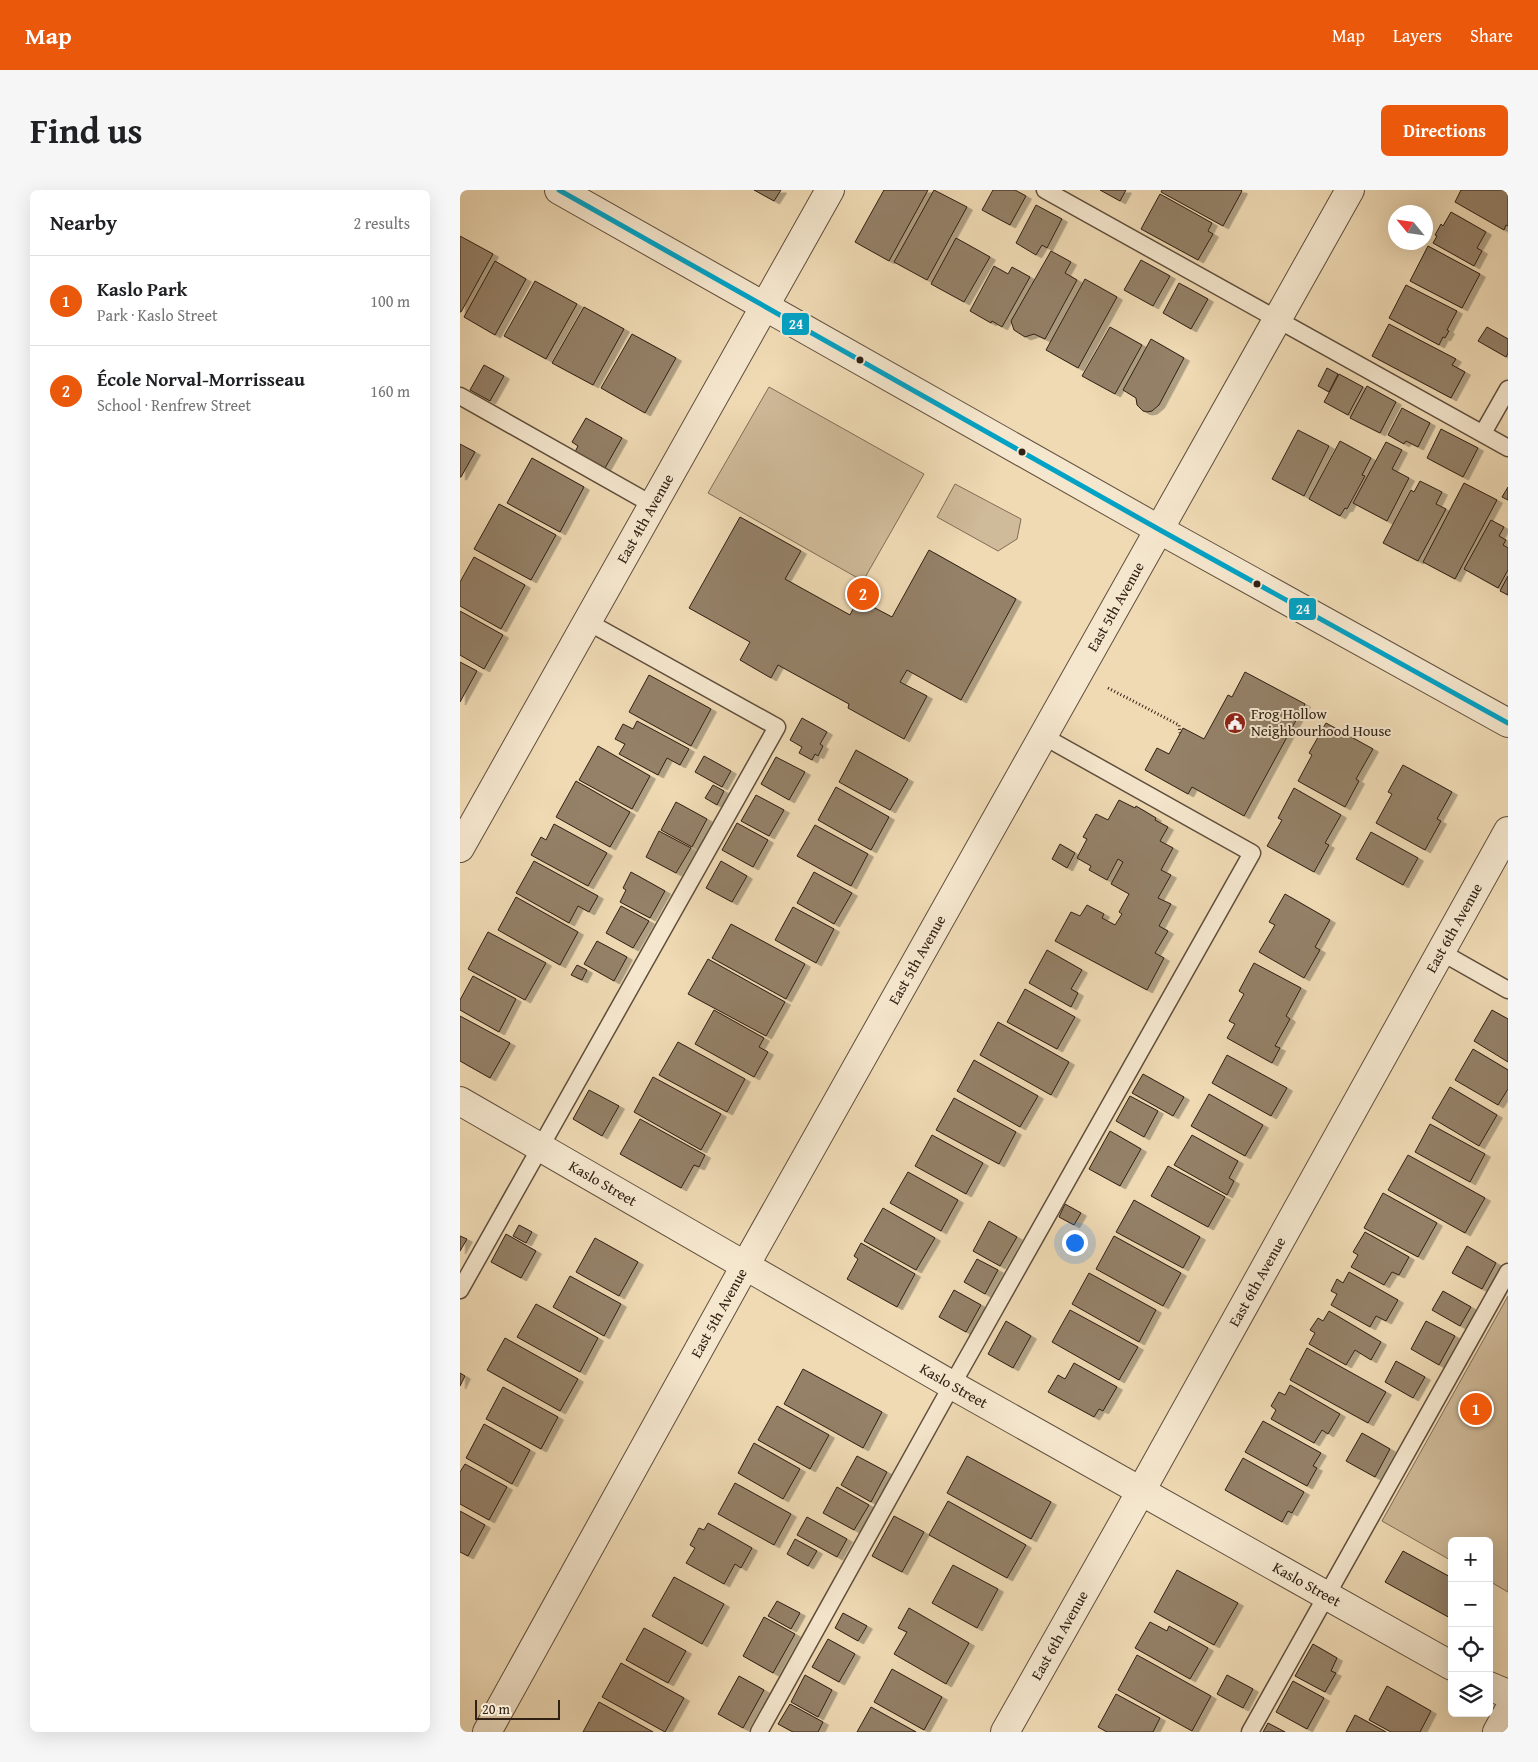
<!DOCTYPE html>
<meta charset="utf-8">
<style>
body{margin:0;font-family:"Gentium Book Plus",serif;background:#f6f6f6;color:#202124}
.controls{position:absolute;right:15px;bottom:15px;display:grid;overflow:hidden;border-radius:8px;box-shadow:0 5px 20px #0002}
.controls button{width:45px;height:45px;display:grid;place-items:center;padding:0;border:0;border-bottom:1px solid #e0e0e0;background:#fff;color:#202124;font:25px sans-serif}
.compass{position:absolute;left:928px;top:15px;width:45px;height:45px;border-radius:50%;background:#fff;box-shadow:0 5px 20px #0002;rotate:299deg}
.scale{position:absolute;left:15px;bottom:12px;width:85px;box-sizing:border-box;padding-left:5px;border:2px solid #312014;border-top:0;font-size:14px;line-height:18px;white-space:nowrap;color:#312014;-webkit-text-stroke:4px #f5e7ce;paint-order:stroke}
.you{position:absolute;left:614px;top:1052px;width:18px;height:18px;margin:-12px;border:4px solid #fff;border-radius:50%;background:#1a73e8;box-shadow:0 0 0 8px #1a73e833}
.badge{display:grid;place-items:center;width:32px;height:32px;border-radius:50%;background:#ea580c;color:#fff;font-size:16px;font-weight:700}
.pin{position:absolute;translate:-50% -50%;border:2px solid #fff;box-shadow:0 1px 5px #0006}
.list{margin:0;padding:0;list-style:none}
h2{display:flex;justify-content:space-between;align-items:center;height:65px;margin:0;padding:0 20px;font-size:21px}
h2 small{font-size:16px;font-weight:400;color:#757577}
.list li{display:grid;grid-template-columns:32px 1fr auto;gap:15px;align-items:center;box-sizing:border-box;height:90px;padding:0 20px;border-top:1px solid #e0e0e0}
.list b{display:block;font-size:19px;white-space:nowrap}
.list p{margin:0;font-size:16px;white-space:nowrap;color:#757577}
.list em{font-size:16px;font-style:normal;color:#757577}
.icon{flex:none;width:28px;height:28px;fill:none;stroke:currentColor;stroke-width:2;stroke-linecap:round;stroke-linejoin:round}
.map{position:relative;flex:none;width:1048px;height:1542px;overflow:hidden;border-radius:8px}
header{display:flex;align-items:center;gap:30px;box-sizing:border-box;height:70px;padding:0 25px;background:#ea580c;color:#fff}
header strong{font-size:24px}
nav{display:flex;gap:28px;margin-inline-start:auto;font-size:18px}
.intro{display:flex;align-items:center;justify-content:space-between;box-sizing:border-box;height:120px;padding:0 30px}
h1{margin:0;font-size:35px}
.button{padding:12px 22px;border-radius:8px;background:#ea580c;color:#fff;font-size:18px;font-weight:700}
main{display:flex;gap:30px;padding:0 30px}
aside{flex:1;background:#fff;border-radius:8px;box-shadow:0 5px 20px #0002}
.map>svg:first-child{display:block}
</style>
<header>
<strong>Map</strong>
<nav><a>Map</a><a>Layers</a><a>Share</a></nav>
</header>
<div class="intro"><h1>Find us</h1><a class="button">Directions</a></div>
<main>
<aside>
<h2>Nearby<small>2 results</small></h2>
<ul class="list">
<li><span class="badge">1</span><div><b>Kaslo Park</b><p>Park · Kaslo Street</p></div><em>100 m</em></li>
<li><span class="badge">2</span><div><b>École Norval-Morrisseau</b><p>School · Renfrew Street</p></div><em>160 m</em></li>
</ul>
</aside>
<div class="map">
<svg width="1048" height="1542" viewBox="0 0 1048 1542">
<defs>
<filter id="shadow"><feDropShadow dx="5.5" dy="3" stdDeviation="0" flood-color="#0004"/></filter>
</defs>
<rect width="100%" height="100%" fill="#efdab4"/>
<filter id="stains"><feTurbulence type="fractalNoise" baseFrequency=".004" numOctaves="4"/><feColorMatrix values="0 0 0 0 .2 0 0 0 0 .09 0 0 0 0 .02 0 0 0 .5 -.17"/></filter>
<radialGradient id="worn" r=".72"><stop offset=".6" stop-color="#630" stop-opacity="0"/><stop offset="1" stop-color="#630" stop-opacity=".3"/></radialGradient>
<path fill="#cfba99" stroke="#806d56" d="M309,197l155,87 -61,107 -155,-88z
M495,294l66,35 -4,20 -19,12 -61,-34z
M1048,1106v296l-19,-11v-40h-37v20l-70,-40z"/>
<path fill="#948167" stroke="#312014" filter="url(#shadow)" d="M294,0h27l-7,11z
M424,0h44l-39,71 -34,-19z
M474,0l33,17 -40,73 -33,-18z
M533,0h22l11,6 -16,29 -28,-15z
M640,0h26l-6,11z
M702,0h79l1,1 -19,35 -62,-34z
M1001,0h47v36l-2,-1 -2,5 -49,-28z
M700,4l52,29 -4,8 5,3 -15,26 -57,-31z
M576,15l26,14 -15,29 -5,-3 -6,10 -20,-12z
M991,22l35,20 -9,16 5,3 -8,15 -41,-23 4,-7 -2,-1 6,-11 2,2z
M0,46l33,18 -32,58h-1z
M496,48l34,19 -26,45 -33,-18z
M968,56l52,28 -18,34 -52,-27z
M591,61l20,11 -6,11 12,7 -32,59 -11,-5 -9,3 -11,-7 -3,-9z
M681,70l29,16 -17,30 -29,-16z
M35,71l31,18 -31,56 -31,-18z
M534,76l14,8 4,-7 18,10 -28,50 -10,-6 -1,2 -21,-12z
M625,89l32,18 -39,71 -32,-18z
M75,91l42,23 -31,55 -42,-23z
M719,93l29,16 -17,30 -28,-16z
M946,95l51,26 -10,19 2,1 -4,7 -2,-1 -4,8 -50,-27z
M124,117l40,22 -31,56 -41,-22z
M929,134l67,35 -4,6 13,7 -14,26 -79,-42z
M650,137l32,18 -27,49 -33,-18z
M1027,137l21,12v14l-2,4 -28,-16z
M172,144l44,24 -31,55 -44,-25z
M691,149l33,19 -25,47 -7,6 -5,1 -4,-1 -6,-6 -1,-7 -13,-8z
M24,175l20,11 -14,25 -20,-11z
M867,178l11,6 -9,18 -11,-6z
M879,184l24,13 -15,28 -24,-13z
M907,196l29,16 -16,31 -30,-15z
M942,218l28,15 -12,24 -12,-6 -2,3 -16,-9z
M126,228l36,20 -17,30 -30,-16 3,-6 -6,-4z
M981,239l37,19 -15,29 -36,-19z
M838,240l31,16 -25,50 -32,-17z
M880,251l31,17 -9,17 3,1 -18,33 -2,-1 -5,8 -31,-17z
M926,252l16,8 -10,19 17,9 -22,43 -34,-18z
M0,254l15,8 -14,25h-1z
M72,268l52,29 -24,45 -53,-29z
M960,291l22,11 -6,12 10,5 -28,52 -35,-18 28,-53 3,2z
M1004,293l33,17 -42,79 -32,-17z
M1048,297v13l-6,-3z
M39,314l57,31 -25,45 -57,-31z
M280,327l61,34 -16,28 65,36 8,-16 34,18 37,-67 87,49 -55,101 -54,-30 -7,12 27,14 -23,43 -56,-31 1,-4 -71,-39 -7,13 -31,-18 10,-18 -61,-34z
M1031,330l13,7 -5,9 7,4 -3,5 5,3v22l-10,18 -34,-19z
M14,367l51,28 -24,44 -41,-23v-24z
M1048,386v19l-8,-4z
M0,421l43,24 -19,34 -24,-14z
M0,472l17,9 -17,31z
M785,482l60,32 -61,112 -52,-29 -4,7 -43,-24 12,-22 12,6 14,-26 21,11 24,-44 4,2z
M189,485l62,34 -20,37 -62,-34z
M342,528l25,14 -7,12 3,2 -5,10 -3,-2 -3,6 -13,-7 3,-6 -12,-7z
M177,531l52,28 -9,16 -13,-7 -9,17 -39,-21 6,-10 -10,-5 8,-15 10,5z
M866,533l47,26 -17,30 3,2 -14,26 -47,-26 14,-26 -3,-2z
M138,556l52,30 -18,33 -53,-29z
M396,560l52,29 -18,31 -51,-28z
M244,566l27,15 -9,16 -27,-15z
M316,567l29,15 -16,28 -28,-16z
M943,575l49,27 -15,27 4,2 -16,29 -49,-27 16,-29 -4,-2z
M116,591l54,31 -20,35 -54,-30z
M253,595l11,6 -7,14 -12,-7z
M376,597l53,30 -18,33 -53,-30z
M834,598l47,27 -16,28 4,2 -15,27 -47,-26 15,-26 -4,-2z
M296,605l28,15 -15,26 -28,-15z
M659,610l16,8 1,-2 20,12 -1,2 13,7 -8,14 13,7 -12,22 10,5 -13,23 13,6 -12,22 9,5 -13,22 9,5 -17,32 -92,-49 16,-29 9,4 7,-11 17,9 -2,4 13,7 7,-11 -3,-2 10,-18 -18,-10 12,-22 -5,-3 -11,21 -18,-10 2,-4 -14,-8 10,-19 -4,-2 13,-23 12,6z
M216,612l31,17 -15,28 -31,-17z
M277,633l31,17 -15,27 -31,-17z
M94,634l53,29 -19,33 -57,-31 10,-18 5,3z
M355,635l53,29 -17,32 -54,-30z
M199,641l32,17 -15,25 -30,-16z
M911,642l47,26 -15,27 -47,-26z
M600,654l15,9 -8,15 -15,-9z
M74,671l64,35 -9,16 -11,-6 -9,17 -53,-30z
M261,671l26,15 -15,26 -26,-14z
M171,682l34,19 -15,27 -30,-16 6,-12 -3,-2z
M354,682l38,21 -18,31 -37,-21z
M825,704l45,26 -15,27 5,3 -16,28 -45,-26 16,-27 -6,-3z
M56,707l62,35 -18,33 -62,-35z
M161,716l28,15 -16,27 -27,-15z
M333,717l41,22 -18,34 -41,-23z
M271,734l74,40 -19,35 -74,-41z
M28,742l58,31 -21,37 -57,-31z
M137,751l30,16 -13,24 -30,-17z
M587,760l35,20 -11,19 7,4 -7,14 -42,-24z
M248,769l77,43 -19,34 -78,-42z
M794,773l47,25 -15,28 4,3 -15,27 5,2 -8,15 -45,-25 8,-14 -6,-3 15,-27 -5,-3z
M117,775l10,5 -5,10 -11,-5z
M13,786l43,23 -17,33 -39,-22v-10z
M565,799l50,28 -18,32 -50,-27z
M254,820l50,28 -5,9 9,5 -14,25 -59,-33z
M1032,820l16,9v43l-34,-21z
M0,826l50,27 -20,35 -30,-17z
M538,832l71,40 -18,33 -71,-40z
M218,852l67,37 -18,33 -68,-37z
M1013,859l35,21v19l-10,16 -43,-25z
M767,865l60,33 -16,28 -59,-33z
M514,870l64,36 -18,31 -63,-36z
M683,884l41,23 -11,19 -41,-23z
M193,887l68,37 -20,36 -67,-38z
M990,897l47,28 -18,31 -47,-28z
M129,900l30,16 -17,30 -29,-17z
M749,904l54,31 -18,31 -54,-30z
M670,906l28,15 -14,26 -28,-16z
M494,908l62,34 -17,32 -63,-34z
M180,929l65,36 -6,12 -5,-2 -13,23 -61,-34z
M970,934l55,30 -15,28 -55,-30z
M650,941l31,18 -21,37 -31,-17z
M472,945l51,28 -17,31 -51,-28z
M732,945l46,26 -9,17 5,3 -7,14 -53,-30z
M948,965l77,43 -20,35 -77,-43z
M708,976l57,31 -17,30 -57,-31z
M448,982l50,28 -17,31 -51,-28z
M923,1003l54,30 -19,34 -54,-29z
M674,1010l66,37 -17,31 -67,-36z
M605,1014l16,9 -7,12 -15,-8z
M423,1018l52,30 -19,32 -52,-29z
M529,1031l28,16 -17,29 -27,-15z
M59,1035l13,7 -6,11 -13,-7z
M905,1042l44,25 -10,18 -7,-3 -8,13 -33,-18 7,-12 -5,-3z
M46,1044l30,17 -15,27 -30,-16z
M0,1046l7,3 -7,12z
M654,1046l67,37 -18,33 -67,-37z
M135,1048l43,24 -19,34 -43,-24z
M401,1053l54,31 -18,33 -50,-28 11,-20 -4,-3z
M1007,1056l29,17 -14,26 -30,-16z
M517,1069l21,11 -13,24 -21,-12z
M889,1082l49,28 -12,21 -10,-5 -6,11 -39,-22 6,-11 -6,-3 6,-12 6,4z
M629,1083l67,37 -17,32 -67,-38z
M110,1086l51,28 -17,32 -51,-29z
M494,1100l27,15 -15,27 -27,-15z
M983,1101l28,16 -11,19 -28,-16z
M76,1114l62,34 -18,34 -63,-35z
M610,1120l68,37 -19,33 -67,-38z
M869,1121l52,31 -10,18 -16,-10 -9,15 -37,-21 6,-11 -5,-3 8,-12 5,3z
M546,1131l25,15 -18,32 -25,-14z
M966,1131l29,15 -16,29 -28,-16z
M45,1148l73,41 -18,32 -73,-41z
M847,1158l79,44 -18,31 -78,-43z
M936,1171l29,16 -12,21 -28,-16z
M614,1173l43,24 -14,24 -4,-2 -5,8 -46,-25 10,-17 7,4z
M343,1179l79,43 -19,36 -79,-44z
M0,1183l5,3 -5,10z
M830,1195l50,29 -12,20 -6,-4 -8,13 -43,-24 5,-9 -5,-4 8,-14 6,3z
M43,1197l55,30 -17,32 -55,-30z
M317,1216l52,29 -19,34 -52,-29z
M803,1231l58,32 -8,13 4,2 -10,18 -62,-34z
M24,1234l46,26 -18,34 -46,-26z
M902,1243l28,16 -15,28 -29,-16z
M294,1253l46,26 -17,30 -45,-26z
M397,1266l30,16 -16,30 -30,-17z
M507,1266l84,46 -20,37 -84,-46z
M783,1268l61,34 -12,21 -4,-2 -6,11 -57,-32z
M5,1274l42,23 -18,33 -29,-16v-32z
M275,1293l56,31 -17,31 -56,-31z
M377,1297l32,18 -15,25 -31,-17z
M488,1311l78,44 -19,33 -78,-43z
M0,1321l25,14 -17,31 -8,-4z
M434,1326l30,16 -22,40 -30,-16z
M347,1327l40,22 -10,18 -40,-22z
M248,1333l44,25 -11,20 -6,-4 -11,20 -38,-21 9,-15 -5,-3 9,-17 5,2z
M335,1349l22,12 -9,15 -21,-12z
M943,1361l49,27v41l-67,-37z
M493,1375l45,24 -21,39 -45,-25z
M717,1380l61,33 -24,42 -60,-33z
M214,1387l50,27 -22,40 -50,-28z
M317,1411l23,12 -9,16 -23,-13z
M449,1418l60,35 -23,41 -52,-30 13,-22 -9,-4z
M383,1423l24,13 -9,15 -23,-13z
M304,1427l31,17 -22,39 -30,-17z
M690,1432l17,9 2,-5 39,22 -18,31 -55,-31z
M184,1438l42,23 -18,32 -42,-23z
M368,1449l27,15 -16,28 -27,-15z
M853,1454l24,14 -6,13 5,2 -11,19 -30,-16z
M677,1465l74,41 -19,35 -74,-41z
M161,1473l63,35 -19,34 -63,-35z
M432,1479l50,28 -18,33 -50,-28z
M345,1485l27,15 -14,27 -27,-15z
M767,1485l26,14 -10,19 -26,-14z
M279,1486l25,14 -21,38 -25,-14z
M833,1491l31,17 -17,31 -31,-17z
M927,1496l44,25 -11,21h-29l-22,-12z
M656,1504l44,24 -7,14h-46l-9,-5z
M139,1512l54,30h-70z
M330,1514l33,18 -5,10h-25l-15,-8z
M411,1517l45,25h-59z
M895,1525l31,17h-40z
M808,1533l17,9h-22z"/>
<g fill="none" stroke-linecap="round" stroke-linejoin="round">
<g stroke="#604e3c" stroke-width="19">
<path id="service" d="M585,0l463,258
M0,206l193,109
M1023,243l25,-44
M981,762l67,38
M0,1100l317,-563 -189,-105
M299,1542l193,-347 300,-532 -209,-117
M790,1542l258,-460"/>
</g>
<g stroke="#604e3c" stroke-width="30">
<g id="minor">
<path id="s1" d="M0,658l370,-658"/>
<path id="s2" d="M0,911l492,284 500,281"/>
<path d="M1029,1496l19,8"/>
<path id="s3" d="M27,1542l258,-466 605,-1076"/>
<path id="s4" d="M545,1542l122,-216 381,-685"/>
<path d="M1037,1542l11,-20"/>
</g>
</g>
<g stroke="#604e3c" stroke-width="30">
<path id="tertiary" d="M99,0l601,340 348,193"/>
</g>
<path stroke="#312014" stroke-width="3" stroke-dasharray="1 2.5" stroke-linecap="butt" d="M648,498l71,37 1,8"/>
<use href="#service" stroke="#f5e7ce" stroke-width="16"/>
<use href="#minor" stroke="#f5e7ce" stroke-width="28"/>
<use href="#tertiary" stroke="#f5e7ce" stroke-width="28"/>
<g stroke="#f5e7ce" stroke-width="9">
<path id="bus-1" d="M99,0l601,340 348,193"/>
</g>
<use href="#bus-1" stroke="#02a2c5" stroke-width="5"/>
</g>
<defs>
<g id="civic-disc" transform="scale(1.125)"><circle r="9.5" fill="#8f2418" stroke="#f5e7ce"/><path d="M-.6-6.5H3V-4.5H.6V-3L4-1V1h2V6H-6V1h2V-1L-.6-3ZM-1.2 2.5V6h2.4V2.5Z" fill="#fff"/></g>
</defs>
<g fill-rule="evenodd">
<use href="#civic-disc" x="775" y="533"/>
</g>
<g fill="#312014" stroke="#f5e7ce" stroke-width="2">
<circle cx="400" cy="170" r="4.5"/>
<circle cx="562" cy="262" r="4.5"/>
<circle cx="797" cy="394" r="4.5"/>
</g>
<g text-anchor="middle" stroke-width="4" stroke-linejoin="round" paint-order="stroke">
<g font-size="15" fill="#312014" stroke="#f5e7ce">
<text dy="5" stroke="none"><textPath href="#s1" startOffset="378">East 4th Avenue</textPath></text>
<text dy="5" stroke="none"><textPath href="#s3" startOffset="1289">East 5th Avenue</textPath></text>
<text dy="5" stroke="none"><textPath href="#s4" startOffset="921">East 6th Avenue</textPath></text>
<text dy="5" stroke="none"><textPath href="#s3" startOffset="884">East 5th Avenue</textPath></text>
<text dy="5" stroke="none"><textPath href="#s2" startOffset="165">Kaslo Street</textPath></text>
<text dy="5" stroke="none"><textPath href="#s4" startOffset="516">East 6th Avenue</textPath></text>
<text dy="5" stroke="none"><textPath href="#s3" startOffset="479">East 5th Avenue</textPath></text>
<text dy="5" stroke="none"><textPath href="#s2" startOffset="570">Kaslo Street</textPath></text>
<text dy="5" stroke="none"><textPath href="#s2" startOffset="975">Kaslo Street</textPath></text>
<text dy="5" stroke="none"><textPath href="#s4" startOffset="111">East 6th Avenue</textPath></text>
</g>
<g font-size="15" fill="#312014" stroke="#f5e7ce" text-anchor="start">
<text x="791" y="529">Frog Hollow<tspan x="791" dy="17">Neighbourhood House</tspan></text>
</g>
</g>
<g stroke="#f5e7ce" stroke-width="2">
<rect x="321" y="122" width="29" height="24" rx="5" fill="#02a2c5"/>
<rect x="828" y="407" width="29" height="24" rx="5" fill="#02a2c5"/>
</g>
<g font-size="14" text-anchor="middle" font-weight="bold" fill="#fff">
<text x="336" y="139">24</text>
<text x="843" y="424">24</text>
</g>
<rect width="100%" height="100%" filter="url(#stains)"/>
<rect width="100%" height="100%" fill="url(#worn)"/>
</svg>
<div class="controls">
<button>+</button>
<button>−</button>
<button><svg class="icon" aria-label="locate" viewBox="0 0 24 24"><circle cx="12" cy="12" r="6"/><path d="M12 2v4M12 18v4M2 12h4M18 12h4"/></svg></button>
<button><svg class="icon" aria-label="layers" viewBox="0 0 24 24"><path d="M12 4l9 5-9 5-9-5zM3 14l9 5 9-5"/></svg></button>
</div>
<svg class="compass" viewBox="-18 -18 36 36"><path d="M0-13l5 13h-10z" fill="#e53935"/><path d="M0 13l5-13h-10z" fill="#757577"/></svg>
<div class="scale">20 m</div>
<div class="you"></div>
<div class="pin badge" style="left:1016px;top:1219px">1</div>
<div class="pin badge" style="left:403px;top:404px">2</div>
</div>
</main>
